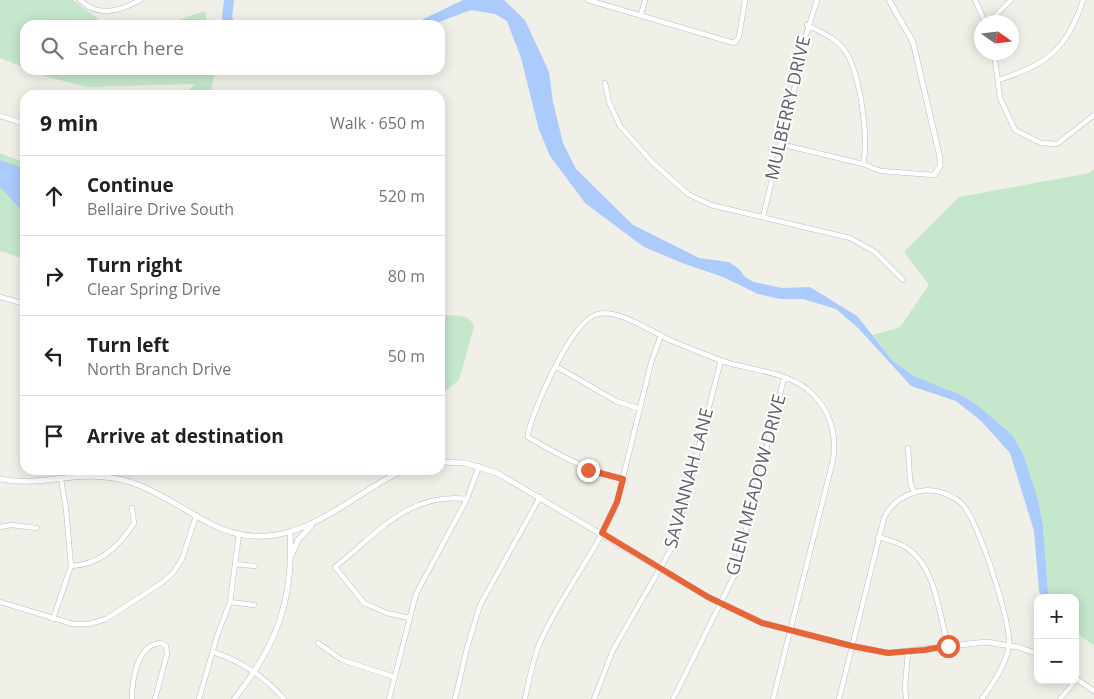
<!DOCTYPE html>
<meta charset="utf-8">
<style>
body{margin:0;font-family:"Open Sans",sans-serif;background:#f2f2f2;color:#202124}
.controls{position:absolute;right:15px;bottom:15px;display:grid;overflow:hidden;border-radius:10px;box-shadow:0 2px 12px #0003}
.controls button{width:45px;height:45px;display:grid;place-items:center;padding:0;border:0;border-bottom:1px solid #e0e0e0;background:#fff;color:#202124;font:25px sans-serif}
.compass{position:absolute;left:974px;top:15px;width:45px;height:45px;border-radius:50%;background:#fff;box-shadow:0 2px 12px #0003;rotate:104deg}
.stop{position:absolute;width:15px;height:15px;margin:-11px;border:4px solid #e66438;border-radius:50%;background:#fff}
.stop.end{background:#e66438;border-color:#fff;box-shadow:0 1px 5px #0008}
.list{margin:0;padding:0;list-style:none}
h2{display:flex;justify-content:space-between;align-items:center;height:65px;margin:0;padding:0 20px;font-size:21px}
h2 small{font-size:16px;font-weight:400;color:#757577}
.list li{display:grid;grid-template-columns:32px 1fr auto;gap:15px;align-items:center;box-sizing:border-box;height:80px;padding:0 20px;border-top:1px solid #e0e0e0}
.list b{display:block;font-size:19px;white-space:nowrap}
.list p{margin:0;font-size:16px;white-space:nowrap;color:#757577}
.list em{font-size:16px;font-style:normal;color:#757577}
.icon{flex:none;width:28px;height:28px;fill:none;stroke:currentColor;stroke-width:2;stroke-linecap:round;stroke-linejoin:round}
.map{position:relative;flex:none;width:1094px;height:699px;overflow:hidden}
.search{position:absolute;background:#fff;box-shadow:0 2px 12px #0003;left:20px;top:20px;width:425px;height:55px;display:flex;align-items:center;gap:12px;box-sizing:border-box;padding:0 18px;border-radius:15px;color:#757577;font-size:19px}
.panel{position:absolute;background:#fff;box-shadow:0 2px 12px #0003;left:20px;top:90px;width:425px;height:385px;border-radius:15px}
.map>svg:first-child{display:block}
</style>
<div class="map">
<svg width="1094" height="699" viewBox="0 0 1094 699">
<rect width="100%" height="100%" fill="#f1f0e8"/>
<path fill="#c5e7cb" d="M0,0h73l33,25h-81v43l-25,-10z
M205,11l3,14h-44z
M30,70h185v1l-5,24h-27l12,-11 -108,3 -39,-10z
M0,153l25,10v96l-25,-8z
M1094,168v478l-19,-15v-33h-24l-3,-6 -5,-67 -6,-29 -14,-42 -10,-18 -32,-28 -18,-12 -49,-20 -21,-15 -20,-26 27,-8 29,-42 -25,-33 55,-55 131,-24z
M440,315c13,2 30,-4 34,12l-15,53 -15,12 -4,-1z"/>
<path fill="#abcbfd" d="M224,0h10l-2,17 4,8h-12l-2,-8z
M463,0h41l21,20 24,52 4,30 10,41 13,26 57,56 66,33 30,4 10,7 6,8 9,5 28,6 28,-1 47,29 36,45 21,15 49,20 18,12 32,28 10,18 14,42 6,29 5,67 3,6h-9l-3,-7 -5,-60 -24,-78 -29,-32 -25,-20 -45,-15 -53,-58 -22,-19 -33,-10h-23l-22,-5 -35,-17 -41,-14 -38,-16 -59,-44 -35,-47 -11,-26 -18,-72 -14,-37 -12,-7 -24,-4 -40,15h-20z
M0,160l25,9v45l-25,-27z"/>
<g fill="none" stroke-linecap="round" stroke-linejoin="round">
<g stroke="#babbc1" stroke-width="5.5">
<path id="minor" d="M80,0c18,18 40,11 60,0
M588,0l146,43 5,-6 6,-37
M975,0l10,22
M641,15l4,-15
M989,22l22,-22
M807,25c13,7 27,12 36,23 17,21 26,89 20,116
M994,52l6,46 15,32 26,13 16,1 37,-29
M998,80c48,-14 70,-32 85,-80
M605,83l4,19 11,24 33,37 35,31 23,11 139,33 25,14 28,28
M0,116l25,8
M780,144l83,20 18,7 53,4
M763,217l34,-140 4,-26 16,-51
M0,297l25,7
M557,367l59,34 24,8
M908,448l2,33 4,12
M623,479c-36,-8 -64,-24 -95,-42v-3c6,-27 42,-109 67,-119 20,-9 58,18 77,26 20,8 40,17 60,23 24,6 56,10 75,25 23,19 30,43 26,71l-60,239
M0,527l11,-2 26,3
M878,537c10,3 20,5 29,11 29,19 32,67 41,97
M235,564l20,2
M71,566c28,-1 48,-19 63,-43l-2,-15
M0,602l73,22h16l17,-5 54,-35 13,-11 9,-14 14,-43
M230,602l24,3
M409,618l-22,-5 -23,-10 -29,-36c42,-33 73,-75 132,-68
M53,619l18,-53 -5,-57 -5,-30
M318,643l24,17 52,17
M213,652c29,9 51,24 71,47
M132,699c0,-19 5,-55 29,-56l5,3 1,8 -12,45
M199,699l18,-63 13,-34 9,-68
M389,699l27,-105 51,-95 12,-33
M455,699l12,-51 13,-43 60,-108
M525,699c4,-19 8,-41 16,-59 22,-48 56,-89 76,-138l34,-139 10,-28
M594,699l19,-49 61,-106 47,-184
M673,699l62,-125 49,-196
M839,699l45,-181c6,-13 18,-22 32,-26 14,-5 35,1 46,12 16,16 49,117 47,140 -2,20 -16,39 -27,55
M906,699l-1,-13 3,-34
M1060,699l17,-20"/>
</g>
<g stroke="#babbc1" stroke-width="6">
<path id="tertiary" d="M889,0l24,42 27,116v8l-6,9
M440,462l25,1 32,10 211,124 55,26 89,23 36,7 98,-11 32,5 20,7
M0,479c38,8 75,-8 113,-1 34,5 67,30 96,45 77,41 131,-22 194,-53
M292,554l6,-14 13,-14
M1075,678l19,13
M234,699c42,-52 60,-99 56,-166"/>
</g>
<use href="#minor" stroke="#fff" stroke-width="4.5"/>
<use href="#tertiary" stroke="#fff" stroke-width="5"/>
</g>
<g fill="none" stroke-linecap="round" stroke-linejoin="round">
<path stroke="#e66438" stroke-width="6" d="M588,470l35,9 -6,23 -15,31 106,64 54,26 90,23 36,7 36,-3 24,-4"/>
</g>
<g text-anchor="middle" stroke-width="4" stroke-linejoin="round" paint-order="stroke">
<g font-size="18" fill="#5f6167" stroke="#fff">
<text transform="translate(788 108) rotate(-77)" y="6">MULBERRY DRIVE</text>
<text transform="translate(689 478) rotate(-75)" y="6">SAVANNAH LANE</text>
<text transform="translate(756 485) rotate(-75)" y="6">GLEN MEADOW DRIVE</text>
</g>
</g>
</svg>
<div class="controls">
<button>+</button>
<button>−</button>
</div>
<svg class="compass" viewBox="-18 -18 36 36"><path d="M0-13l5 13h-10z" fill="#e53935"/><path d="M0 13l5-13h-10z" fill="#757577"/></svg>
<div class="stop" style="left:948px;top:646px"></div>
<div class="stop end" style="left:588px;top:470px"></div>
<div class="search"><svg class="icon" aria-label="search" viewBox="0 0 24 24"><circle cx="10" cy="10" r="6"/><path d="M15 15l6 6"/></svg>Search here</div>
<section class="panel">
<h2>9 min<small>Walk · 650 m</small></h2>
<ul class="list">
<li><svg class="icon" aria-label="ahead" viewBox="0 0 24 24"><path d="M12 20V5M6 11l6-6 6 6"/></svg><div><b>Continue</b><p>Bellaire Drive South</p></div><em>520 m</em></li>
<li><svg class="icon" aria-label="right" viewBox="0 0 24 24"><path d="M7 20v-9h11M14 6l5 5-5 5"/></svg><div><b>Turn right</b><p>Clear Spring Drive</p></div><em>80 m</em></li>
<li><svg class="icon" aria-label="left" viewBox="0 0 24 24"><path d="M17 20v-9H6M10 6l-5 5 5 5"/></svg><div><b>Turn left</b><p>North Branch Drive</p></div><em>50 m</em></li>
<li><svg class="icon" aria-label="arrive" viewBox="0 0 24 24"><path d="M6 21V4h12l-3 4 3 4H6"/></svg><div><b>Arrive at destination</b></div></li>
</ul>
</section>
</div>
